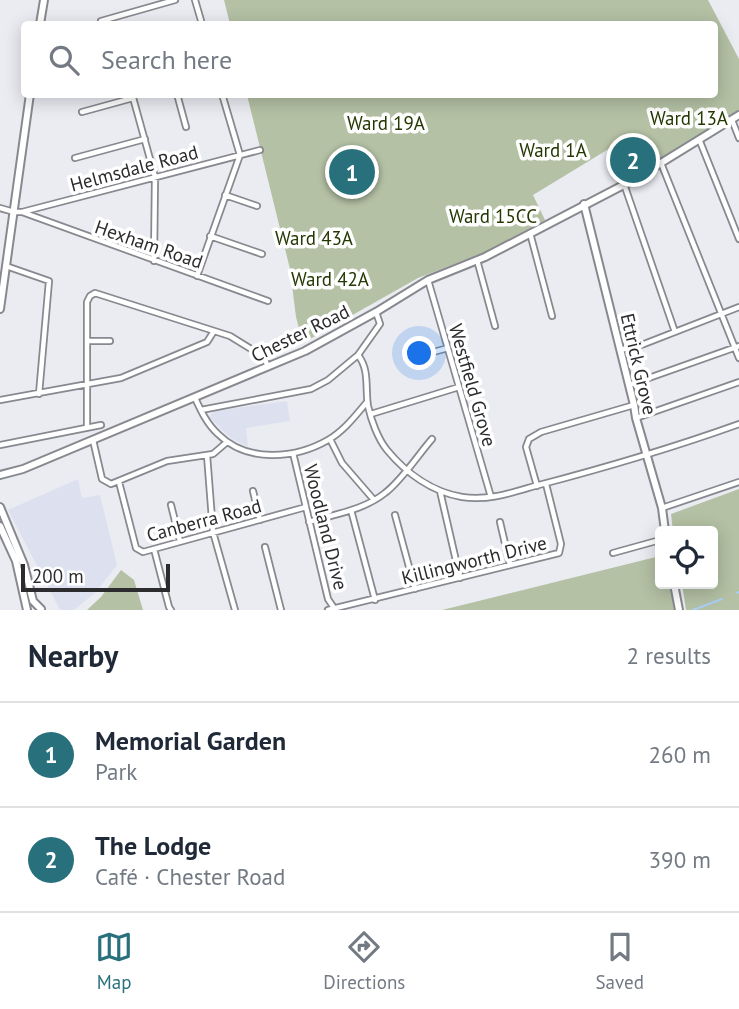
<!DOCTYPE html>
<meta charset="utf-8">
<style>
body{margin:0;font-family:"PT Sans",sans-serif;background:#f2f2f3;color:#1f2937}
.controls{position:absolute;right:21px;bottom:21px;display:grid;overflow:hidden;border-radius:7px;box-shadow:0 4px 18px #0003}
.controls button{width:63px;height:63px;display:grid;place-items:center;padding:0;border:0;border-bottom:2px solid #e0e1e3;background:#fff;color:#1f2937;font:35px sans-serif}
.scale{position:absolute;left:21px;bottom:18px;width:149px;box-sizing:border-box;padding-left:7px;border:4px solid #2c2c2f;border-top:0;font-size:19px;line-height:24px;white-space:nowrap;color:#2c2c2f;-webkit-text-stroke:5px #fff;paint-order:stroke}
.you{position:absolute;left:420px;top:354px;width:24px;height:24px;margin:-18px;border:5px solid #fff;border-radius:50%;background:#1a73e8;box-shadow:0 0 0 10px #1a73e833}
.badge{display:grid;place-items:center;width:46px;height:46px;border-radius:50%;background:#28707b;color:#fff;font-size:23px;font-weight:700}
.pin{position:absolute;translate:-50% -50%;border:4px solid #fff;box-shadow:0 2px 7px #0006}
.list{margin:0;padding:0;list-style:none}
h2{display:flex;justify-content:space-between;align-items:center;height:91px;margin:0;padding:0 28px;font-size:30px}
h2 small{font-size:23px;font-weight:400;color:#747a83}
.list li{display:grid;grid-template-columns:46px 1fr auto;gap:21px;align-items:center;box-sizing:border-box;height:105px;padding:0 28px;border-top:2px solid #e0e1e3}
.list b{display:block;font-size:26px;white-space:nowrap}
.list p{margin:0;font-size:23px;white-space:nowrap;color:#747a83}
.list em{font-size:23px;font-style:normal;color:#747a83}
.icon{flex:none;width:38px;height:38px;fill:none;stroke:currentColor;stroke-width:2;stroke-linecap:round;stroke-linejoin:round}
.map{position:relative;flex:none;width:739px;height:610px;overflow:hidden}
.search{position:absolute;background:#fff;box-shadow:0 4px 18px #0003;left:21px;right:21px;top:21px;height:77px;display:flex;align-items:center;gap:18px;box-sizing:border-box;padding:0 24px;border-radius:7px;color:#747a83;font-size:26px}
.sheet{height:301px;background:#fff}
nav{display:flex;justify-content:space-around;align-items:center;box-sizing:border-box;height:98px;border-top:2px solid #e0e1e3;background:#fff;font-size:19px;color:#747a83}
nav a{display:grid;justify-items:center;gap:4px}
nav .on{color:#28707b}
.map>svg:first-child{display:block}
</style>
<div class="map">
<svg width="739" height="610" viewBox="0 0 739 610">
<rect width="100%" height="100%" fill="#eaecf2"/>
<path fill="#dde1ef" d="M287,401l3,20 -44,7 2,19 -18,-9 -20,-20v-3l5,-4z
M78,479l4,19 18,-3 17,70 -22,28 -21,17h-14l-52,-100z"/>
<path fill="#b4c1a4" d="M224,0h484l31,59v51l-92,56 -17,-30 -97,59 12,25 -57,31 -70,27 -115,65 -7,-26 -6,-48 -43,-174 467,-1v-70h-484z
M739,489v121h-53l-4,-26h31v-53h-40l-2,-17z
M660,556v28h9l7,26h-234z
M121,570l13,10 9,30h-56l14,-13z"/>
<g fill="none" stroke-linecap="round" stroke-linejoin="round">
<path stroke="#aacef6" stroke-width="2" d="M737,593l2,-1
M693,610l29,-11"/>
<g stroke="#87898f" stroke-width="8">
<path id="street" d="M195,0l7,24
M101,21l74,-21
M132,94l23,83 -1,84
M177,94l9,33
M82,112l51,-14
M732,120l7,18
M699,139l40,100
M75,158l70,-19
M661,163l78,195
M624,184l51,148
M225,195l32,11
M0,208l14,4h8l238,-62
M22,212l246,89
M530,233l22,83
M210,236l52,18
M477,260l18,66
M6,266l43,15 -10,113
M197,276l43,-121 -18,-61
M428,280l63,217
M376,312l4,12 -22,31c12,15 7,34 10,51 3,14 10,33 19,44 19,23 45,42 75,47 26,4 49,-4 73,-11 69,-18 137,-38 204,-62
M87,341h23
M620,350l24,-6 95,-37
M408,359l40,-11
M629,385l110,-39
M195,398c6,13 12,26 23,36 29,29 77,25 110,6 16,-9 28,-25 39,-38
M0,400l121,-22 86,-36 7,-11
M201,410l110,-21 17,-9 30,-25
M371,414l88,-27
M636,418l103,-36
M87,428v-126l3,-6 5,-3 135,43 34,21 4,10
M330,439l12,24 32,37
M93,440l9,39 9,5 56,-23 46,-7 14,-12
M0,445l101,-20
M293,453l35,146 6,9
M207,455l6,77 22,78
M119,482l17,66 7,4 163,-45
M537,486l-11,-39 3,-8 12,-7 93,-27
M253,491l7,29
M440,491l20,87
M171,505l9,36
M662,508l77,-26
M351,510l24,90
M395,515l20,74
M309,522c26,-8 55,-12 76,-29 17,-13 33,-38 47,-54
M500,522l10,43
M265,547l16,63
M154,549l15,58 2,3
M613,553l47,-13
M328,610l231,-57 2,-9 -15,-60"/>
</g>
<g stroke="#87898f" stroke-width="10">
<path id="secondary" d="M40,24l4,-24
M584,204l50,201 2,13 26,90 3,23
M0,309l30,-215
M0,507l24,58 9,36 8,8
M0,526l16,35 11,49
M674,584l5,26"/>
</g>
<g stroke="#87898f" stroke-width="10">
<path id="primary" d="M0,475l23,-6 282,-118 71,-39 52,-32 57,-23 150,-78 104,-64"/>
</g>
<use href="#street" stroke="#fff" stroke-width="4.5"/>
<use href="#secondary" stroke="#fff" stroke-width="6"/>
<use href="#primary" stroke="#fff" stroke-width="6"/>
</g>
<g text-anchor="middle" stroke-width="7" stroke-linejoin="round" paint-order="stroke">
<g font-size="19" fill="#253702" stroke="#fff">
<text x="689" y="125">Ward 13A</text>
<text x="386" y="130">Ward 19A</text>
<text x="553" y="157">Ward 1A</text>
<text x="493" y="223">Ward 15CC</text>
<text x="314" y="245">Ward 43A</text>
<text x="330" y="286">Ward 42A</text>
</g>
<g font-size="19" fill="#2c2c2f" stroke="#fff">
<text transform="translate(134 168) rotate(-15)" y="7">Helmsdale Road</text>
<text transform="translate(149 244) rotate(19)" y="7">Hexham Road</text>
<text transform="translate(300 333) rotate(-26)" y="7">Chester Road</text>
<text transform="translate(639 364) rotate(77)" y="7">Ettrick Grove</text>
<text transform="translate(473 385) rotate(74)" y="7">Westfield Grove</text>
<text transform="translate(204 520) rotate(-15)" y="7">Canberra Road</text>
<text transform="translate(326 527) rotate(76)" y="7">Woodland Drive</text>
<text transform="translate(474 560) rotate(-14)" y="7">Killingworth Drive</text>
</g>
</g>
</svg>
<div class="controls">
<button><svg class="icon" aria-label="locate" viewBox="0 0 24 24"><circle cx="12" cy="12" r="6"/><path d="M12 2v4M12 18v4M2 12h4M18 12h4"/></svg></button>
</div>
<div class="scale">200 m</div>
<div class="you"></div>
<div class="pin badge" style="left:352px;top:172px">1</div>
<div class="pin badge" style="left:633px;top:160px">2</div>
<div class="search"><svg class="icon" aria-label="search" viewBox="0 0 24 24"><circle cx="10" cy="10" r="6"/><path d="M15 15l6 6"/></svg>Search here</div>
</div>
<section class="sheet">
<h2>Nearby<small>2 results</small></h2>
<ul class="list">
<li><span class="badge">1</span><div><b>Memorial Garden</b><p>Park</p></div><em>260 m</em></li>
<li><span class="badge">2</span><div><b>The Lodge</b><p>Café · Chester Road</p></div><em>390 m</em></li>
</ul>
</section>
<nav>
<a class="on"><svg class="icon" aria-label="map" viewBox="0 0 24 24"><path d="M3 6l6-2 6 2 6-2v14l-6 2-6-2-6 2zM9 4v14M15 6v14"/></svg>Map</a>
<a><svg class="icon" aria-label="directions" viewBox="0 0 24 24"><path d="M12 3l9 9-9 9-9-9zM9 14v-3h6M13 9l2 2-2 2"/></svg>Directions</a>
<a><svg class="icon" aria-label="saved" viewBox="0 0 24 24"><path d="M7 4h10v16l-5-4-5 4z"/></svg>Saved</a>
</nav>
